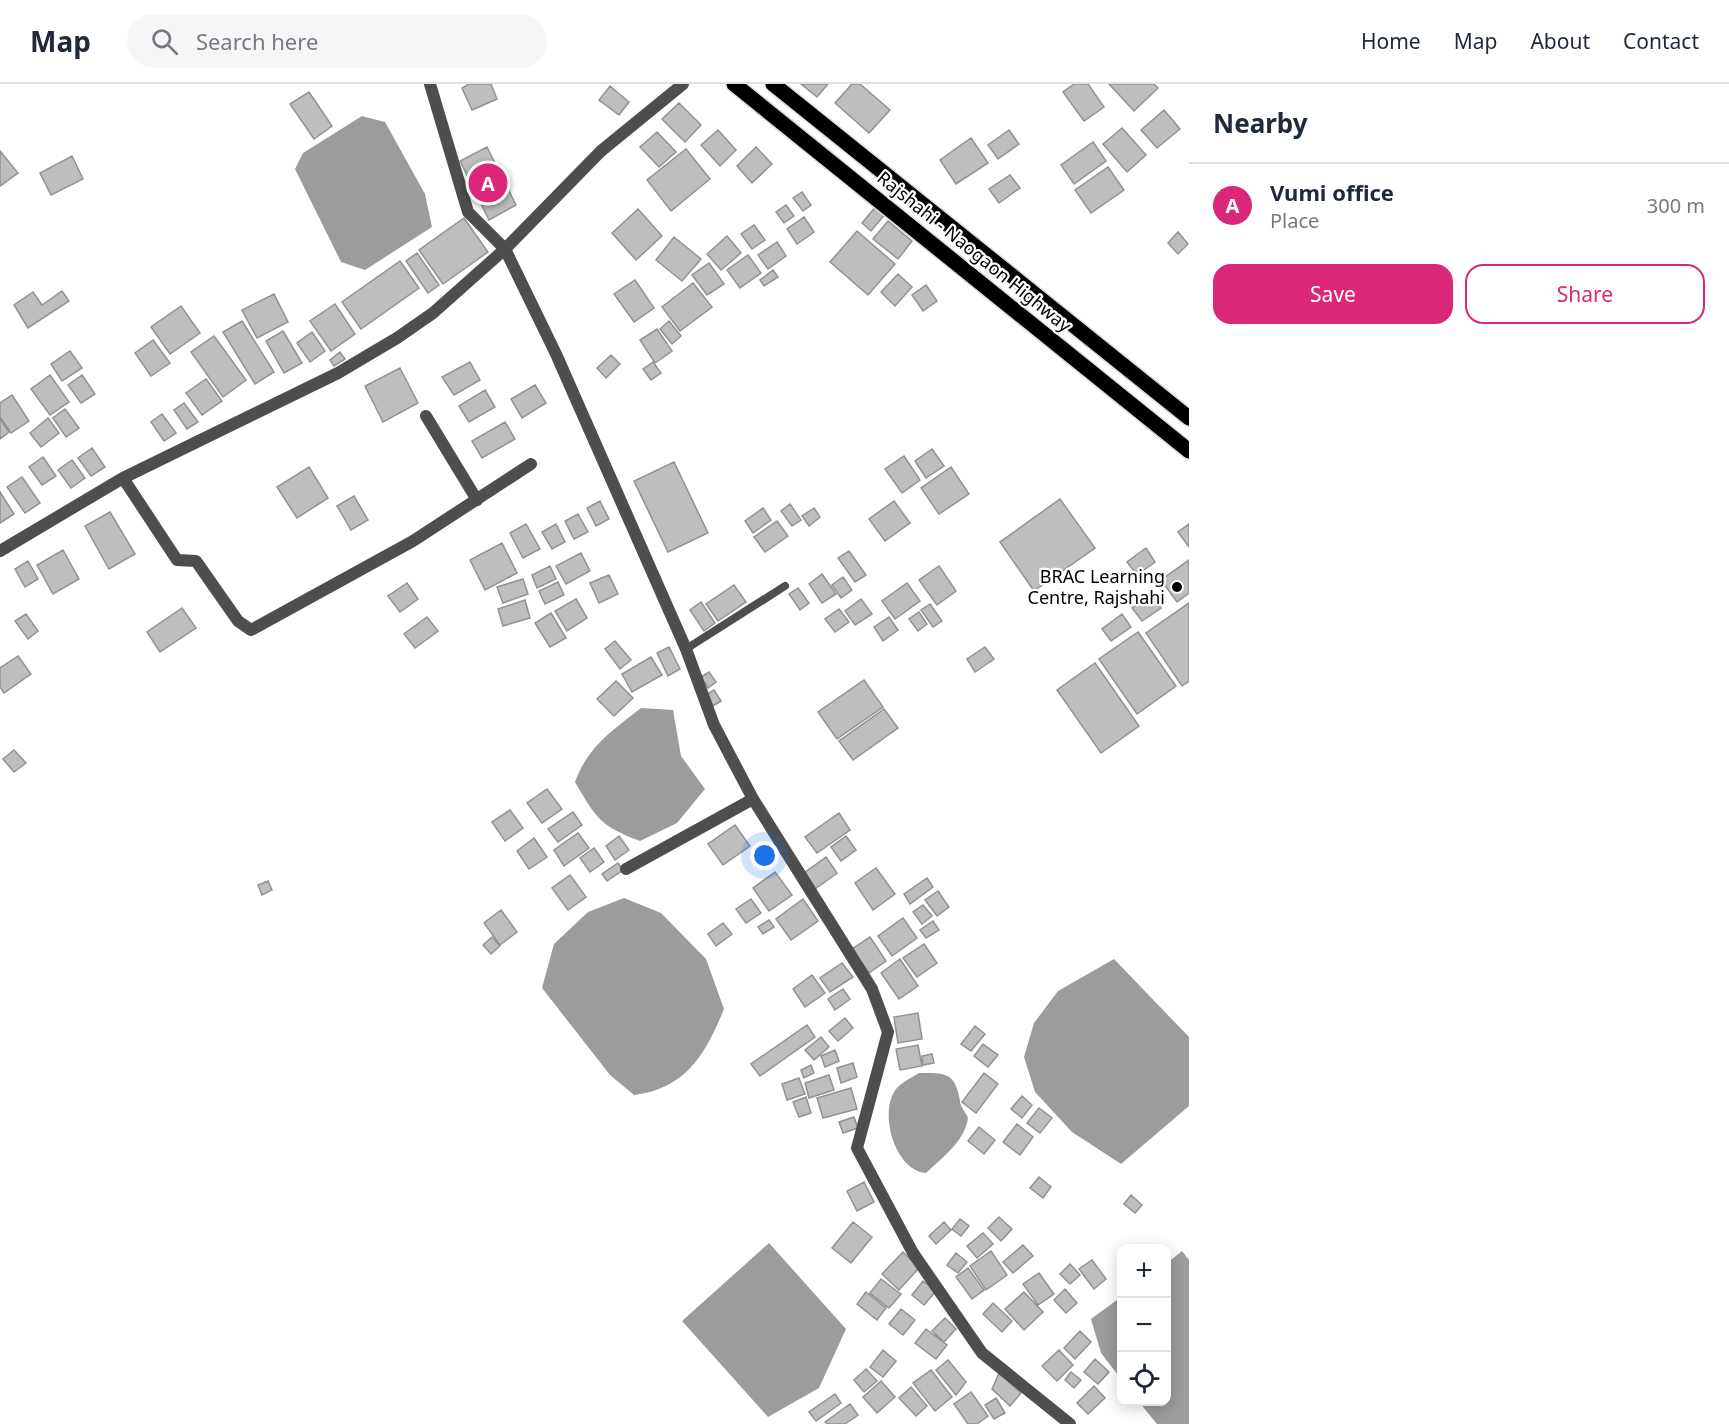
<!DOCTYPE html>
<meta charset="utf-8">
<style>
body{margin:0;font-family:"Noto Sans",sans-serif;background:#f6f6f7;color:#1f2937}
.controls{position:absolute;right:18px;bottom:18px;display:grid;overflow:hidden;border-radius:12px;box-shadow:0 3px 15px #0003}
.controls button{width:54px;height:54px;display:grid;place-items:center;padding:0;border:0;border-bottom:2px solid #e0e1e3;background:#fff;color:#1f2937;font:30px sans-serif}
.you{position:absolute;left:765px;top:772px;width:21px;height:21px;margin:-15px;border:4px solid #fff;border-radius:50%;background:#1a73e8;box-shadow:0 0 0 9px #1a73e833}
.badge{display:grid;place-items:center;width:39px;height:39px;border-radius:50%;background:#db2777;color:#fff;font-size:20px;font-weight:700}
.pin{position:absolute;translate:-50% -50%;border:3px solid #fff;box-shadow:0 2px 6px #0006}
.list{margin:0;padding:0;list-style:none}
h2{display:flex;justify-content:space-between;align-items:center;height:78px;margin:0;padding:0 24px;font-size:26px}
h2 small{font-size:20px;font-weight:400;color:#747a83}
.list li{display:grid;grid-template-columns:39px 1fr auto;gap:18px;align-items:center;box-sizing:border-box;height:84px;padding:0 24px;border-top:2px solid #e0e1e3}
.list b{display:block;font-size:22px;white-space:nowrap}
.list p{margin:0;font-size:20px;white-space:nowrap;color:#747a83}
.list em{font-size:20px;font-style:normal;color:#747a83}
.actions{display:flex;gap:12px;padding:18px 24px}
.actions a{flex:1;padding:14px 0;border:2px solid #db2777;border-radius:18px;text-align:center;font-size:21px;color:#db2777}
.actions .main{background:#db2777;color:#fff}
.icon{flex:none;width:33px;height:33px;fill:none;stroke:currentColor;stroke-width:2;stroke-linecap:round;stroke-linejoin:round}
.map{position:relative;flex:none;width:1189px;height:1340px;overflow:hidden}
header{display:flex;align-items:center;gap:36px;box-sizing:border-box;height:84px;padding:0 30px;background:#fff;border-bottom:2px solid #e0e1e3}
header strong{font-size:28px}
nav{display:flex;gap:33px;margin-inline-start:auto;font-size:21px}
.search{width:420px;height:54px;background:#f6f6f7;display:flex;align-items:center;gap:15px;box-sizing:border-box;padding:0 21px;border-radius:33px;color:#747a83;font-size:22px}
main{display:flex}
aside{flex:1;background:#fff}
.map>svg:first-child{display:block}
</style>
<header>
<strong>Map</strong>
<div class="search"><svg class="icon" aria-label="search" viewBox="0 0 24 24"><circle cx="10" cy="10" r="6"/><path d="M15 15l6 6"/></svg>Search here</div>
<nav><a>Home</a><a>Map</a><a>About</a><a>Contact</a></nav>
</header>
<main>
<div class="map">
<svg width="1189" height="1340" viewBox="0 0 1189 1340">
<rect width="100%" height="100%" fill="#fff"/>
<path fill="#9c9c9c" d="M362,32l23,6 40,72 7,33 -67,43 -24,-8 -46,-93 8,-16z
M641,624l32,2 8,46 24,33 -28,34 -37,18c-40,-15 -44,-23 -65,-59 13,-36 37,-51 66,-74z
M624,814l37,15 45,46 18,50c-18,44 -38,80 -90,86l-24,-20 -68,-87 12,-44 34,-32z
M1114,875l75,78v69l-68,58 -49,-32 -37,-40 -11,-35 10,-34 24,-32z
M919,989c27,0 36,-1 41,28 0,6 6,11 8,17 -3,23 -26,40 -42,55 -31,-2 -48,-60 -30,-84 6,-7 15,-11 23,-16z
M769,1159l77,86 -27,59 -51,29 -86,-96z
M1182,1167l7,9v164h-32l-18,-22h27l1,-139z
M1121,1213v82l-20,-26 -10,-34z"/>
<path fill="#bebebe" stroke="#929292" stroke-width="1.5" d="M469,0h22l6,15 -25,11 -10,-22z
M801,0h27l-11,13z
M852,0h8l30,26 -21,23 -34,-30z
M1074,0h14l16,23 -20,14 -21,-29z
M1109,0h45l4,4 -24,23z
M610,2l19,16 -10,13 -20,-15z
M309,8l23,34 -18,13 -24,-35z
M679,19l22,22 -16,17 -23,-23z
M1164,26l16,19 -23,19 -16,-18z
M1122,44l24,27 -19,17 -24,-28z
M718,46l18,20 -16,16 -19,-21z
M1009,46l10,14 -21,15 -10,-14z
M657,48l19,20 -17,15 -19,-20z
M971,54l17,25 -32,21 -16,-24z
M1093,58l13,19 -32,23 -13,-19z
M487,63l29,58 -27,15 -29,-59z
M756,63l16,17 -20,19 -15,-17z
M686,65l24,30 -39,32 -24,-31z
M0,67l18,22 -18,13z
M72,72l11,23 -32,16 -11,-22z
M1108,83l16,23 -33,23 -16,-23z
M1010,91l10,13 -21,15 -10,-14z
M802,108l9,13 -8,6 -10,-13z
M786,121l8,11 -10,7 -8,-11z
M877,121l9,8 -15,18 -9,-8z
M638,125l24,27 -26,24 -24,-27z
M804,133l10,15 -17,12 -10,-15z
M464,134l24,34 -45,32 -24,-34z
M888,137l24,20 -14,18 -25,-20z
M754,141l11,15 -13,9 -11,-15z
M857,147l38,33 -27,31 -38,-33z
M1178,148l10,12 -10,10 -10,-11z
M727,152l14,17 -20,17 -14,-16z
M674,153l27,22 -19,22 -26,-21z
M777,158l9,14 -18,13 -10,-14z
M417,169l22,32 -11,8 -22,-32z
M748,171l13,18 -21,15 -13,-18z
M400,177l19,27 -58,41 -19,-27z
M709,179l15,21 -17,11 -15,-20z
M773,186l5,7 -14,9 -4,-6z
M898,190l14,13 -17,19 -14,-14z
M635,196l19,28 -20,14 -20,-28z
M693,199l19,24 -32,24 -18,-24z
M926,201l11,16 -14,10 -11,-16z
M62,207l7,10 -41,27 -14,-23 19,-13 9,13z
M274,210l14,28 -31,16 -15,-28z
M335,220l20,30 -24,17 -21,-30z
M181,222l19,27 -30,21 -19,-27z
M242,237l32,51 -19,12 -32,-52z
M669,237l12,15 -9,8 -12,-15z
M657,245l15,22 -17,12 -15,-23z
M283,247l19,32 -18,10 -18,-32z
M312,248l13,19 -15,11 -13,-19z
M214,252l32,44 -23,17 -32,-45z
M153,256l17,23 -19,13 -16,-23z
M70,267l12,17 -20,13 -11,-17z
M340,268l5,7 -11,7 -4,-6z
M611,271l9,9 -14,14 -9,-10z
M470,278l10,18 -26,15 -12,-18z
M653,278l8,11 -10,7 -8,-11z
M400,284l18,35 -35,19 -18,-36z
M50,291l19,27 -19,13 -19,-26z
M82,291l13,19 -14,9 -13,-18z
M206,295l16,22 -20,14 -16,-22z
M535,301l11,18 -24,15 -11,-19z
M485,306l10,17 -26,15 -10,-16z
M12,311l17,26 -18,12 -11,-16v-14z
M184,319l14,19 -11,7 -13,-19z
M65,325l14,19 -13,9 -13,-19z
M162,330l14,19 -12,8 -13,-19z
M48,334l11,15 -18,14 -11,-14z
M0,335l9,13 -9,7z
M505,338l10,17 -33,19 -10,-17z
M92,364l13,19 -14,9 -13,-18z
M932,365l12,17 -18,12 -11,-17z
M904,372l16,24 -18,13 -17,-24z
M43,373l13,19 -14,9 -13,-18z
M72,376l13,18 -14,10 -13,-18z
M674,378l34,71 -40,19 -34,-71z
M309,383l19,31 -31,20 -20,-31z
M951,383l18,27 -30,20 -18,-26z
M22,393l18,26 -15,10 -18,-26z
M0,408l14,22 -14,9z
M354,412l14,24 -17,10 -14,-24z
M1060,415l35,49 -61,43 -34,-49z
M600,417l9,18 -13,7 -9,-18z
M894,417l16,22 -25,18 -16,-22z
M790,420l11,16 -9,6 -11,-15z
M763,424l8,12 -18,13 -8,-12z
M814,424l6,9 -11,9 -7,-10z
M110,428l25,42 -26,15 -24,-43z
M578,430l10,18 -14,7 -9,-18z
M777,437l11,15 -23,16 -11,-15z
M526,440l14,25 -17,9 -13,-25z
M556,440l9,18 -13,7 -10,-17z
M1189,440v23l-11,-15z
M502,459l15,30 -32,17 -15,-30z
M1146,464l9,14 -18,13 -10,-13z
M63,466l16,29 -26,15 -16,-29z
M849,467l17,24 -11,7 -17,-24z
M581,469l9,18 -24,13 -10,-18z
M1189,476v33l-12,9 -16,-22z
M28,477l10,18 -13,8 -10,-18z
M550,482l6,13 -19,9 -5,-13z
M939,482l17,25 -19,14 -18,-25z
M822,490l14,20 -14,9 -13,-19z
M609,491l9,19 -19,9 -9,-20z
M843,493l9,13 -11,8 -9,-13z
M523,495l5,15 -25,9 -6,-16z
M558,498l6,13 -19,9 -6,-13z
M407,499l11,16 -18,13 -12,-16z
M907,499l13,18 -25,18 -13,-18z
M734,501l12,17 -28,19 -12,-17z
M798,504l11,15 -9,7 -11,-16z
M1151,511l10,13 -19,13 -10,-13z
M576,515l11,19 -20,13 -12,-20z
M861,515l11,15 -17,11 -10,-14z
M525,516l5,18 -27,8 -5,-17z
M701,518l14,21 -11,8 -14,-21z
M1189,519v78l-7,5 -36,-53z
M930,520l12,17 -9,6 -12,-17z
M182,524l14,20 -36,24 -13,-20z
M839,525l10,13 -14,10 -10,-13z
M919,528l8,12 -9,7 -9,-12z
M551,529l15,25 -16,9 -15,-24z
M26,530l12,17 -10,8 -13,-18z
M1122,530l9,13 -20,14 -9,-12z
M427,533l11,14 -23,17 -11,-14z
M889,533l9,13 -15,11 -9,-14z
M1138,548l38,54 -39,28 -38,-55z
M615,557l16,19 -11,9 -15,-20z
M669,563l11,22 -12,7 -11,-23z
M985,563l9,12 -19,13 -8,-13z
M18,572l13,18 -27,19 -4,-6v-19z
M651,573l11,18 -30,17 -10,-18z
M1095,579l44,63 -38,27 -44,-63z
M709,588l7,10 -8,6 -7,-11z
M864,596l19,27 -46,32 -19,-27z
M616,597l17,17 -19,18 -17,-17z
M714,606l7,11 -8,5 -7,-11z
M884,625l14,19 -45,32 -14,-19z
M14,666l12,13 -12,9 -11,-13z
M547,705l15,20 -20,14 -15,-20z
M510,726l13,18 -18,13 -13,-19z
M573,728l9,13 -24,17 -10,-13z
M839,729l11,17 -33,23 -12,-16z
M735,741l15,21 -27,19 -15,-21z
M578,749l11,15 -25,18 -10,-16z
M619,752l10,14 -14,10 -9,-14z
M846,752l10,14 -15,11 -10,-14z
M534,754l13,19 -18,12 -12,-18z
M594,764l10,14 -14,10 -10,-14z
M826,773l11,16 -22,16 -11,-16z
M618,779l5,7 -16,11 -5,-7z
M876,784l19,26 -22,16 -18,-27z
M775,788l17,23 -23,16 -16,-23z
M570,791l16,22 -18,13 -16,-22z
M927,794l6,9 -23,17 -6,-10z
M268,797l4,9 -10,5 -4,-10z
M938,807l11,16 -12,9 -12,-16z
M751,815l10,14 -15,10 -10,-14z
M803,815l15,22 -27,19 -15,-21z
M923,821l9,11 -10,8 -9,-12z
M501,826l16,22 -17,13 -16,-22z
M903,834l14,20 -25,18 -14,-20z
M769,836l5,7 -11,7 -5,-7z
M933,837l6,9 -13,8 -6,-8z
M723,839l9,11 -16,12 -8,-12z
M492,853l8,9 -9,8 -8,-9z
M870,853l16,24 -17,12 -17,-24z
M924,860l13,19 -20,14 -14,-19z
M900,875l18,27 -19,13 -18,-26z
M842,879l11,14 -23,15 -10,-14z
M812,891l13,18 -20,14 -12,-18z
M843,905l7,10 -15,11 -7,-11z
M918,929l4,26 -24,4 -4,-26z
M845,934l8,10 -15,13 -9,-10z
M807,941l8,12 -55,39 -9,-12z
M975,942l10,8 -14,17 -10,-7z
M821,953l8,10 -15,13 -9,-10z
M983,960l15,11 -10,12 -14,-11z
M918,961l4,21 -22,4 -4,-21z
M835,966l4,11 -14,6 -4,-11z
M932,970l2,9 -11,2 -1,-9z
M853,979l4,14 -16,6 -4,-15z
M811,981l3,8 -10,5 -3,-8z
M984,989l14,11 -22,29 -14,-11z
M829,991l5,15 -25,8 -4,-15z
M799,994l6,16 -18,6 -5,-16z
M851,1004l6,21 -34,9 -6,-20z
M1022,1012l10,9 -10,13 -11,-9z
M806,1013l5,16 -12,4 -6,-15z
M1039,1024l13,10 -12,15 -13,-10z
M854,1033l4,11 -15,5 -4,-11z
M1017,1040l16,13 -13,18 -17,-13z
M979,1043l16,13 -11,14 -16,-13z
M1039,1093l12,10 -8,11 -13,-10z
M864,1098l10,20 -17,9 -10,-20z
M1131,1111l11,10 -7,8 -11,-9z
M999,1133l13,12 -11,12 -13,-13z
M960,1135l9,7 -8,10 -9,-7z
M853,1138l19,15 -21,26 -19,-15z
M944,1138l7,8 -15,14 -7,-8z
M983,1149l10,11 -16,14 -10,-12z
M1023,1161l10,11 -20,17 -10,-11z
M991,1167l16,24 -21,15 -16,-24z
M903,1168l16,16 -20,22 -17,-16z
M956,1169l11,9 -9,11 -11,-8z
M1092,1176l14,19 -12,10 -15,-20z
M1070,1180l10,11 -10,9 -10,-10z
M968,1184l16,22 -12,9 -16,-22z
M1039,1189l15,21 -16,11 -15,-21z
M881,1195l20,15 -12,14 -19,-15z
M923,1197l13,10 -12,14 -12,-10z
M1065,1205l12,14 -11,10 -12,-13z
M866,1208l20,16 -9,12 -20,-16z
M1024,1208l19,20 -19,18 -19,-21z
M993,1219l19,18 -10,11 -19,-18z
M901,1225l14,11 -12,15 -14,-11z
M945,1234l11,11 -12,13 -12,-11z
M926,1245l21,16 -11,14 -21,-16z
M1080,1247l11,11 -16,17 -11,-11z
M883,1266l13,11 -13,16 -13,-10z
M1059,1266l14,15 -16,16 -15,-15z
M1095,1275l14,13 -11,12 -14,-12z
M948,1276l18,22 -10,13 -20,-25z
M866,1285l11,12 -13,11 -10,-12z
M931,1286l21,27 -17,14 -22,-28z
M1071,1288l10,8 -7,8 -9,-8z
M999,1289l22,20 -11,13 -18,-17z
M881,1297l14,16 -18,16 -14,-16z
M1094,1302l11,12 -17,16 -11,-11z
M911,1303l16,19 -11,10 -17,-18z
M971,1308l17,24 -11,8h-9l-14,-20z
M835,1310l6,9 -25,18 -7,-9z
M996,1314l9,15 -11,6 -9,-14z
M850,1320l8,11 -13,9h-18l-2,-2z"/>
<g fill="none" stroke-linecap="round" stroke-linejoin="round">
<g stroke="#dbdbdb" stroke-width="18">
<path id="primary" d="M734,0l455,367
M773,0l416,334"/>
</g>
<path stroke="#4e4e4e" stroke-width="8" d="M686,565l99,-63"/>
<path stroke="#4e4e4e" stroke-width="12" d="M430,0l38,128 37,37 51,105 130,295 28,76 39,74 119,190 16,43 -31,116 56,105 69,100 88,71
M426,332l51,84
M123,394l54,82 19,1 42,60 13,9 162,-89 118,-77
M0,467l123,-73 215,-105 59,-35 36,-25 72,-64 96,-98 82,-67
M626,785l127,-70"/>
<use href="#primary" stroke="#000" stroke-width="15"/>
</g>
<circle fill="#000" stroke="#fff" stroke-width="2" cx="1177" cy="503" r="6"/>
<g text-anchor="middle" stroke-width="4.5" stroke-linejoin="round" paint-order="stroke">
<g font-size="18" fill="#000" stroke="#fff">
<text transform="translate(974 168) rotate(39)" y="6">Rajshahi - Naogaon Highway</text>
</g>
<g font-size="18" fill="#000" stroke="#fff" text-anchor="end">
<text x="1165" y="499">BRAC Learning<tspan x="1165" dy="21">Centre, Rajshahi</tspan></text>
</g>
</g>
</svg>
<div class="controls">
<button>+</button>
<button>−</button>
<button><svg class="icon" aria-label="locate" viewBox="0 0 24 24"><circle cx="12" cy="12" r="6"/><path d="M12 2v4M12 18v4M2 12h4M18 12h4"/></svg></button>
</div>
<div class="you"></div>
<div class="pin badge" style="left:488px;top:99px">A</div>
</div>
<aside>
<h2>Nearby<small></small></h2>
<ul class="list">
<li><span class="badge">A</span><div><b>Vumi office</b><p>Place</p></div><em>300 m</em></li>
</ul>
<div class="actions"><a class="main">Save</a><a>Share</a></div>
</aside>
</main>
